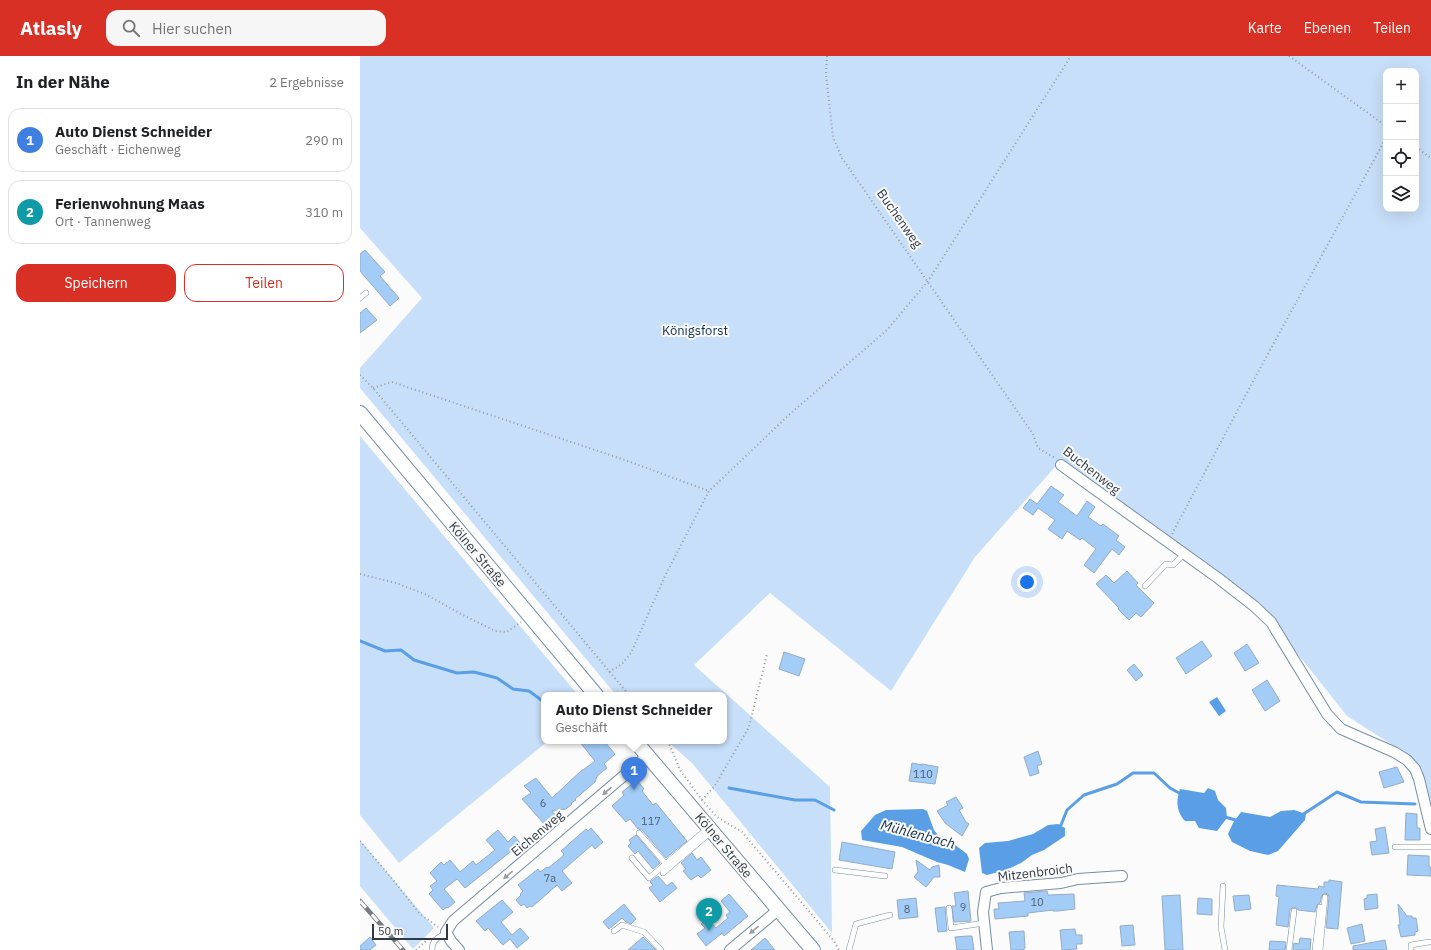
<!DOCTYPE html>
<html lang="de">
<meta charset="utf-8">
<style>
body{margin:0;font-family:"IBM Plex Sans",sans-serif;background:#f6f6f6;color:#202124}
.controls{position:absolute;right:12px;top:12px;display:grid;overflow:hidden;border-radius:8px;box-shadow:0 4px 16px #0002}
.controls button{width:36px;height:36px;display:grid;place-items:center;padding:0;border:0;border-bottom:1px solid #e0e0e0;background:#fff;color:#202124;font:20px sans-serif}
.scale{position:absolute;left:12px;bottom:10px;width:76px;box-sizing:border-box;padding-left:4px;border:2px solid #313b45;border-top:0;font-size:11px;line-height:14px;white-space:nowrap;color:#313b45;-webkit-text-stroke:3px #fbfbfb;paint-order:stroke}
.you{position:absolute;left:667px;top:526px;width:14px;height:14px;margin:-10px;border:3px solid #fff;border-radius:50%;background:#1a73e8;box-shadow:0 0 0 6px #1a73e833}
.badge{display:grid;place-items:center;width:26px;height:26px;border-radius:50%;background:#d93025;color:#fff;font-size:13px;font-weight:700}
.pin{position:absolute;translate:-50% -33px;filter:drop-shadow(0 1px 2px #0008)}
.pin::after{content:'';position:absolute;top:21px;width:14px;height:12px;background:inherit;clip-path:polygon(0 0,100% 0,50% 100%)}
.popup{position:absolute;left:181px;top:636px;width:186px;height:52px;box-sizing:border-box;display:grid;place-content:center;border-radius:8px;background:#fff;filter:drop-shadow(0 1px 3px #0005);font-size:13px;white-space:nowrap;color:#757577}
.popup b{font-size:15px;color:#202124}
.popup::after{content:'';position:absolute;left:50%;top:100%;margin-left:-8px;border:8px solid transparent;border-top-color:#fff}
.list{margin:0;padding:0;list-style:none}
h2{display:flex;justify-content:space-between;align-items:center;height:52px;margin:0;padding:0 16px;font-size:17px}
h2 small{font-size:13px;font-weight:400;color:#757577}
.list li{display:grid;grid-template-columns:26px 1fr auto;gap:12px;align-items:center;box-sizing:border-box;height:64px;margin:0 8px 8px;padding:0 8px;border:1px solid #e0e0e0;border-radius:12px}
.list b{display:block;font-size:15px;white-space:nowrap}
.list p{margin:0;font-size:13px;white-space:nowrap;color:#757577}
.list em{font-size:13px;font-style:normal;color:#757577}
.actions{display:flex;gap:8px;padding:12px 16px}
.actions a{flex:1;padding:9px 0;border:1px solid #d93025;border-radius:12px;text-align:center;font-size:14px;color:#d93025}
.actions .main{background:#d93025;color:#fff}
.icon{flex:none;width:22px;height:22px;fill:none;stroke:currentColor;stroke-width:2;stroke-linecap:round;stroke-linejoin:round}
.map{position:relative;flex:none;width:1071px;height:894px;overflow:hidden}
header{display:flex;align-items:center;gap:24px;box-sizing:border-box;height:56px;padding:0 20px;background:#d93025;color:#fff}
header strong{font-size:19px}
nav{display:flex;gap:22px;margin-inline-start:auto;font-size:14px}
.search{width:280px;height:36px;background:#f6f6f6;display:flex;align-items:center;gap:10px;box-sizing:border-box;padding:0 14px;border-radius:12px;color:#757577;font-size:15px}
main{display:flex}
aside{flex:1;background:#fff}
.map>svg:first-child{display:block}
</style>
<header>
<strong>Atlasly</strong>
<div class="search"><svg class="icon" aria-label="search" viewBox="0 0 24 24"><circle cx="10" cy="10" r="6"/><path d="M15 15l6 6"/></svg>Hier suchen</div>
<nav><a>Karte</a><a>Ebenen</a><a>Teilen</a></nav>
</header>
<main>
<aside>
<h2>In der Nähe<small>2 Ergebnisse</small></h2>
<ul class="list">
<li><span class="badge" style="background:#3f7fe0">1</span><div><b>Auto Dienst Schneider</b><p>Geschäft · Eichenweg</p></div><em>290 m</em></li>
<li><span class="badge" style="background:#0f9aa8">2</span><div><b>Ferienwohnung Maas</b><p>Ort · Tannenweg</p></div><em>310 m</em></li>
</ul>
<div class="actions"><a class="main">Speichern</a><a>Teilen</a></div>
</aside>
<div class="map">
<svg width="1071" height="894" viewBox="0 0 1071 894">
<rect width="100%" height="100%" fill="#fbfbfb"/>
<path fill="#c8dff9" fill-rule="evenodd" d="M0,0h1071v761l-9,-48 -11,-12 -64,-41 -77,-97 -215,-152 -80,90 -84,134 -121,-98 -76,72 136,122 2,146 -140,-170 -25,-22h57v-46h-108l-256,-307v-20l62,-70 -62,-70zM1026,15h30v138h-30z
M0,380l218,259h-34v46h4l-149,122 -39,-48z
M0,784l74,88 -21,21 -53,-63z"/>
<path fill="#5a9fe5" d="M857,641l9,14 -7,5 -10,-14z
M848,732l7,3 3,9 8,8 1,10 -10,13 -18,-3 -4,-7h-10c-9,-10 -9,-20 -5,-32l24,4z
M563,753l4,2 7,19 4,5 8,3 21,16 2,5 -4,13 -17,-7 -11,-3 -35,-15 -40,-7 -1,-9 14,-16 11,-5z
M934,754l12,4 -1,6 -27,31 -10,4 -18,-4 -18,-9 -4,-8 5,-11 8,-11 29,5 11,-6z
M698,768l7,4v8l-21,14 -12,5 -11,8 -15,7 -19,5 -5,-2 -3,-25 6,-5 23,-2 25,-7 15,-9z"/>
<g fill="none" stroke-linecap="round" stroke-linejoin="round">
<path stroke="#5a9fe5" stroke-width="3" d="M0,585l25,10 16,-1 13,10 43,13 17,-1 23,6 16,11 16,2 15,11
M369,732l66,12h20l19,10
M942,759l35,-23 24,10 54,2
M865,761l14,4
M698,772l3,-3 6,-15 17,-15 33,-11 16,-11h21l16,15 11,6"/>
</g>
<path fill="#a3ccf7" stroke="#95acc5" d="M5,194l20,22 -5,4 19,22 -9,8 -30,-35v-17z
M6,252l11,12 -17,13v-20z
M691,430l13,9 -6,7 19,14 10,-15 8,6 -7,10 13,9 2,-2 16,12 -3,4 9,7 -6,8 -7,-6 -18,24 -10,-8 12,-16 -14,-11 -2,2 -13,-9 -5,8 -14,-10 7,-9 -17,-12 -5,7 -10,-7 7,-9 7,5z
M767,515l11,12 -2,2 18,18 -13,14 -5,-4 -7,7 -11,-11 1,-1 -23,-24 10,-9 8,8z
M842,585l10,15 -26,18 -10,-16z
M887,588l12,19 -14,8 -11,-18z
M424,596l21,7 -6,17 -20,-7z
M774,608l9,11 -7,6 -9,-11z
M907,624l13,21 -15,10 -13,-21z
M219,685h25l11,13 -11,10 3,4 -10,8 -2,6 -20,17 1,1 -5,3 1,1 -6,5 -14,2 5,6 -11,9 -24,-27 9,-6 -7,-7 12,-8 16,20 30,-28h1l12,-9z
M678,695l4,13 -5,2 2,7 -9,3 -6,-19z
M552,707l10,2v-1l16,3 -3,17 -26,-3z
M1037,711l7,15 -20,6 -5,-16z
M277,724l7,9 -2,2 11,14 3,-2 31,38 -21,17 -24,-28 -4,-1 -8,-10 -4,3 -14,-16 12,-11 -2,-3z
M596,741l7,11 -4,2 7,12 3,2 -7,12 -17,-13 -8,-12 11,-6 -2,-3z
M1046,757l11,1v14h3v12h-15z
M1025,771l4,26 -17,2 -2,-13 7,-1 -2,-12z
M231,772l12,14 -8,7 -3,-4 -30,26 10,12 -10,8 -5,-6 -25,22 -2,-1 -3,2 -3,-4 -3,2 -5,-6 5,-5 -1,-1 3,-3 -5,-6 20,-16 2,3 7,-5 1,1 14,-11 2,-3 -3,-3 25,-22 2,2z
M138,774l10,12 6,-6 9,10 -6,6 -3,-3 -49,39 -8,-9 -13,10 11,13 -7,6 -1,-1 -4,3 -14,-16 4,-4 -3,-4 7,-5 -7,-8 11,-11 3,3 6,-5 10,12 13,-11 3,4 19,-15 -9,-10z
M276,779l24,28 -7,6 -15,-18 -3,3 -7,-8 3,-3 -2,-3z
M482,786l53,10 -3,17 -53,-9z
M332,797l5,7 4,-3 10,13 -10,8 -3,-3 -7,5 -8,-9 3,-2 -5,-6z
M1048,799l21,1v11h2v9l-24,-1z
M556,804l14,10 2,-3 7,-2 1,12h-6l-8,10 -12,-10 4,-5z
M298,820l9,10 5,-4 5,6 -17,14 -11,-14 4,-3 -3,-3z
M969,824l13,2 -4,47 -12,-1 3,-31 -1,-3 -3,-1 -3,2 -2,8 -3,2 -2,7 -17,-2 -2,-2 -3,-1 -3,3 -2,17 -12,-2 3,-28 -3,-1 1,-11 41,4 1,-3 5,1v-5h5z
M608,835l3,30 -17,1 -2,-16h4l-2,-13z
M687,835l1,4 26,-1 1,15 -17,2h-5v-1l-25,3v3l-33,3 -1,-10h5l-1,-6 27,-2 -1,-8z
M369,838l19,22 -24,20 -2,-3 -16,13 -9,-12 8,-6 -4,-4 6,-6 9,10 12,-10 -2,-3 4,-3 -9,-11z
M1017,838l1,14 -13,2 -1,-11 3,-1v-3z
M820,839l3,55h-18l-3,-54z
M889,839l2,14 -16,2 -2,-15z
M556,842l2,19 -19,2 -2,-19z
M838,842l14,1v16l-15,-1z
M142,844l11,12 -12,10 11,13 8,-7 9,10 -12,10 -7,-9 -7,6 -15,-17 -3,3 -9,-10z
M264,848l12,15 -5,5 -5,-2 -4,-4 -13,11 -6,-7z
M1038,848l9,12h5v2h4l2,13 -3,1v3l-14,2 -3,-12h2z
M585,851l2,24 -9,1 -3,-24z
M1002,868l3,17 -14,3 -4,-16z
M773,869l2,20 -13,1 -2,-20z
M715,873l1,6h6v9h-6l1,5 -15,1 -2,-20z
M664,875l1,17h-1v2h-13l-2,-18z
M608,880h4l2,14h-17l-2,-13z
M10,881l6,8 -6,5h-10v-4z
M283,881l13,13h-28z
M405,882l10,12h-24z
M940,882l11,1 -1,11h-17l1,-7 5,1z
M1025,884l2,10h-34v-4z
M910,885l16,1 -1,8h-16z"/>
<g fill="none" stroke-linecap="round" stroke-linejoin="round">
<g stroke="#788ea6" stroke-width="6">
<path id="service" d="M0,242l6,-5
M785,530l21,-22 7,1 11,-11
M279,777l27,31
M1035,791h36
M272,802l17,20 59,-50
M475,814l50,6
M303,817l48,-41
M863,830l-2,41 4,23
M589,852l2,20 33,-5
M254,875l8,-6 22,7 17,18
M72,894c0,-10 6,-13 15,-17
M489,894l7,-26 34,-9
M929,894l5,-39
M955,894l5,-43
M960,894l5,-53
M1051,894v-5l18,-3"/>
</g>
<g stroke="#788ea6" stroke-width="12">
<path id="minor" d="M701,409l157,113 36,28 17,16 56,92 14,15 53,23 13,8 8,9 4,10 12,50
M99,894l-8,-9 -5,-9 7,-11 194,-165
M370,894l48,-40
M627,894l-4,-38 3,-20 15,-4 60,-5 17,-4 44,-3"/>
</g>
<g stroke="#788ea6" stroke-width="16">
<path id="secondary" d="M0,357l236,282
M275,685l178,209"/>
</g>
<path stroke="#969ba0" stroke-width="2" stroke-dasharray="1 3" stroke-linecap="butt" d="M467,0l-1,18 7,63 9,21 191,276 5,14 17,10
M929,0l97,70
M1056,91l15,11
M0,319l13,13 256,307
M13,332l19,-6 230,77 87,32
M812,478l85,-160 129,-236
M0,518l36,9 31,12 34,19 34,17 12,1 14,-10
M249,616l13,-8 9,-11 34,-77 44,-85 82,-78 96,-83 41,-49 143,-225
M308,685l12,29 22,30 15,17 25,15 92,109 5,9
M342,744l12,-13 35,-60 18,-73
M0,785l34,40 26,33 18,13
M56,894l11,-10"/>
<use href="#service" stroke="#fff" stroke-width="5"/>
<use href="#minor" stroke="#fff" stroke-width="10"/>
<use href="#secondary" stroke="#fff" stroke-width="14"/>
<g stroke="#757b82" stroke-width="4.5">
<path id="rail" d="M0,845l43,49"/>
</g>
<use href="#rail" stroke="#fbfbfb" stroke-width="3" stroke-dasharray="9" stroke-linecap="butt"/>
</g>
<defs><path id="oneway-solid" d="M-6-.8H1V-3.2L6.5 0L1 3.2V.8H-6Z"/></defs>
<g fill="#989da2">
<use href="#oneway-solid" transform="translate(247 735) rotate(140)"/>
<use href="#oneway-solid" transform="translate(148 819) rotate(140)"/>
<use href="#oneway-solid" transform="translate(394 874) rotate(141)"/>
</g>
<g text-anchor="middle" stroke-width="4" stroke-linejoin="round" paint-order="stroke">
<g font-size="11" fill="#4e5f72">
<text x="563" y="722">110</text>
<text x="183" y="751">6</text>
<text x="291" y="769">117</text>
<text x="190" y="826">7a</text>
<text x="677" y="850">10</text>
<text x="603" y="855">9</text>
<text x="547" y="857">8</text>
</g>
<g font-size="13" fill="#313b45" stroke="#fbfbfb">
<text transform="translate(540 162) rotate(55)" y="5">Buchenweg</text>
<text transform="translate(732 414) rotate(38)" y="5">Buchenweg</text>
<text transform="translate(118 498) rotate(50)" y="5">Kölner Straße</text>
<text transform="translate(177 777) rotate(-40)" y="5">Eichenweg</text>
<text transform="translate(364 789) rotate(50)" y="5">Kölner Straße</text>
<text transform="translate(675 816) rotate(-7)" y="5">Mitzenbroich</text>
</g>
<g font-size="13" fill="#15324e" stroke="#fbfbfb">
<text x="335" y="279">Königsforst</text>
</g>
<g font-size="14" font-style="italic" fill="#112e4a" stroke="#fbfbfb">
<text transform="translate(558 778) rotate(15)" y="5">Mühlenbach</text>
</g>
</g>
</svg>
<div class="controls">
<button>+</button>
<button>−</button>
<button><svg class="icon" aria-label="locate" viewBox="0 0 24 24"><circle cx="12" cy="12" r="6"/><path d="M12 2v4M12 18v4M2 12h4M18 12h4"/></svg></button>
<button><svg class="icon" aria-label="layers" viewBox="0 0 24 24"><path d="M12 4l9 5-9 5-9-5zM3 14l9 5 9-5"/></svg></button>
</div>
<div class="scale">50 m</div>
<div class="you"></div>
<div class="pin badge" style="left:274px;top:734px;background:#3f7fe0">1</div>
<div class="popup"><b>Auto Dienst Schneider</b>Geschäft</div>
<div class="pin badge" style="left:349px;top:875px;background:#0f9aa8">2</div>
</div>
</main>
